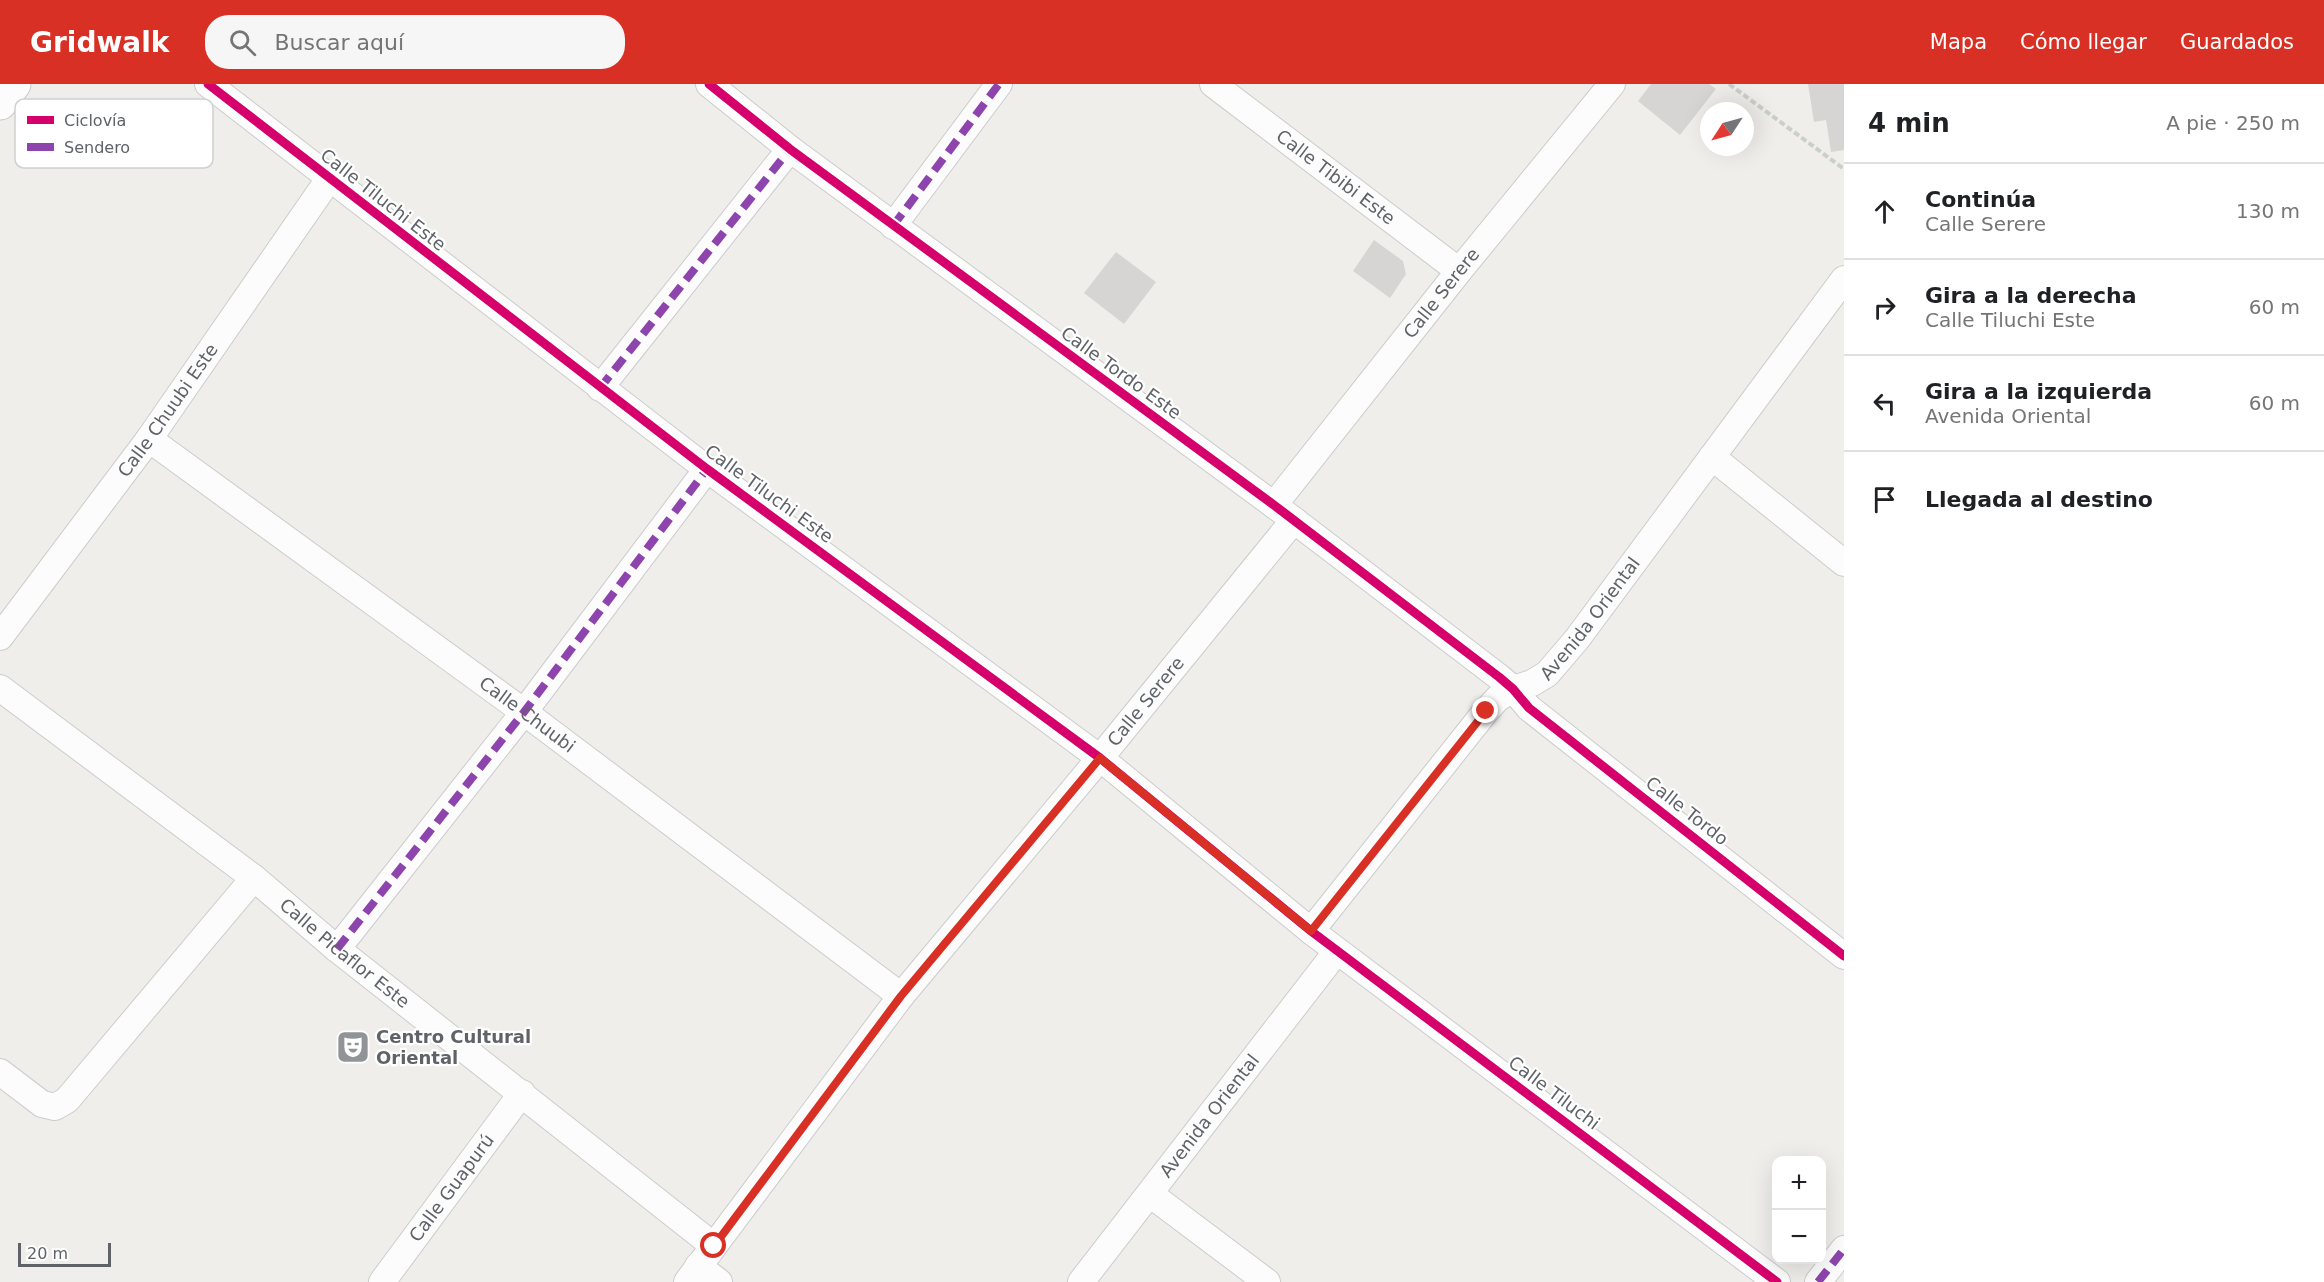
<!DOCTYPE html>
<html lang="es">
<meta charset="utf-8">
<style>
body{margin:0;font-family:"DejaVu Sans",sans-serif;background:#f6f6f6;color:#202124}
.controls{position:absolute;right:18px;bottom:18px;display:grid;overflow:hidden;border-radius:12px;box-shadow:0 6px 24px #0002}
.controls button{width:54px;height:54px;display:grid;place-items:center;padding:0;border:0;border-bottom:2px solid #e0e0e0;background:#fff;color:#202124;font:30px sans-serif}
.compass{position:absolute;left:1700px;top:18px;width:54px;height:54px;border-radius:50%;background:#fff;box-shadow:0 6px 24px #0002;rotate:234deg}
.scale{position:absolute;left:18px;bottom:15px;width:93px;box-sizing:border-box;padding-left:6px;border:3px solid #5f6368;border-top:0;font-size:16px;line-height:21px;white-space:nowrap;color:#5f6368;-webkit-text-stroke:4px #fff;paint-order:stroke}
.stop{position:absolute;width:18px;height:18px;margin:-14px;border:4px solid #d93025;border-radius:50%;background:#fff}
.stop.end{background:#d93025;border-color:#fff;box-shadow:0 2px 6px #0008}
.list{margin:0;padding:0;list-style:none}
h2{display:flex;justify-content:space-between;align-items:center;height:78px;margin:0;padding:0 24px;font-size:26px}
h2 small{font-size:20px;font-weight:400;color:#757577}
.list li{display:grid;grid-template-columns:39px 1fr auto;gap:18px;align-items:center;box-sizing:border-box;height:96px;padding:0 24px;border-top:2px solid #e0e0e0}
.list b{display:block;font-size:22px;white-space:nowrap}
.list p{margin:0;font-size:20px;white-space:nowrap;color:#757577}
.list em{font-size:20px;font-style:normal;color:#757577}
.icon{flex:none;width:33px;height:33px;fill:none;stroke:currentColor;stroke-width:2;stroke-linecap:round;stroke-linejoin:round}
.map{position:relative;flex:none;width:1844px;height:1198px;overflow:hidden}
header{display:flex;align-items:center;gap:36px;box-sizing:border-box;height:84px;padding:0 30px;background:#d93025;color:#fff}
header strong{font-size:28px}
nav{display:flex;gap:33px;margin-inline-start:auto;font-size:21px}
.search{width:420px;height:54px;background:#f6f6f6;display:flex;align-items:center;gap:15px;box-sizing:border-box;padding:0 21px;border-radius:24px;color:#757577;font-size:22px}
main{display:flex}
aside{flex:1;background:#fff}
.map>svg:first-child{display:block}
</style>
<header>
<strong>Gridwalk</strong>
<div class="search"><svg class="icon" aria-label="search" viewBox="0 0 24 24"><circle cx="10" cy="10" r="6"/><path d="M15 15l6 6"/></svg>Buscar aquí</div>
<nav><a>Mapa</a><a>Cómo llegar</a><a>Guardados</a></nav>
</header>
<main>
<div class="map">
<svg width="1844" height="1198" viewBox="0 0 1844 1198">
<rect width="100%" height="100%" fill="#efeeea"/>
<path fill="#d6d5d3" d="M1651,0h58l7,5 -36,46 -42,-34z
M1808,0h36v66l-13,2 -5,-32 -12,2z
M1374,156l29,21 3,13 -16,24 -37,-27z
M1116,168l40,30 -32,42 -40,-31z"/>
<g fill="none" stroke-linecap="round" stroke-linejoin="round">
<g stroke="#cbcccc" stroke-width="28">
<g id="minor">
<path d="M208,0l499,385 393,289 211,173 466,351"/>
<path d="M709,0l81,65 484,356 225,172 14,12 16,19 315,248"/>
<path id="s1" d="M1213,0l246,187"/>
<path d="M893,142l106,-142"/>
<path d="M600,304l190,-239"/>
<path id="s2" d="M149,355l375,273 377,284"/>
<path d="M1712,373l132,106"/>
<path id="s3" d="M1274,421l185,-234 153,-187"/>
<path id="s4" d="M0,553l149,-198 180,-260"/>
<path id="s5" d="M0,604l254,190 83,71 377,297"/>
<path id="s6" d="M1311,847l175,-220 12,-13 15,-9 19,-6 15,-9 30,-35 267,-360"/>
<path d="M337,865l187,-237 183,-243"/>
<path d="M0,988l42,32 13,3 12,-7 187,-222"/>
<path d="M1150,1110l117,88"/>
<path d="M698,1182l21,16"/>
<path id="s7" d="M382,1198l140,-189"/>
<path id="s8" d="M687,1198l214,-286 199,-238 194,-238"/>
<path id="s9" d="M1081,1198l256,-331"/>
<path d="M1818,1198l26,-33"/>
</g>
</g>
<g stroke="#cacacb" stroke-width="35">
<path id="secondary" d="M0,19l14,-19"/>
</g>
<path stroke="#cacfcc" stroke-width="4" stroke-dasharray="6 3" stroke-linecap="butt" d="M1729,0l115,85"/>
<use href="#minor" stroke="#fdfcfc" stroke-width="26"/>
<use href="#secondary" stroke="#fdfcfc" stroke-width="33"/>
<path stroke="#8e44ad" stroke-width="8" stroke-dasharray="15 8" stroke-linecap="butt" d="M893,142l106,-142
M600,304l190,-239
M337,865l187,-237 183,-243
M1818,1198l26,-33"/>
<g stroke="#fff" stroke-width="13">
<path id="cycleway" d="M208,0l499,385 393,289 211,173 466,351
M709,0l81,65 484,356 225,172 14,12 16,19 315,248"/>
</g>
<use href="#cycleway" stroke="#d6006c" stroke-width="9"/>
</g>
<g fill="none" stroke-linecap="round" stroke-linejoin="round">
<path stroke="#d93025" stroke-width="8" d="M714,1162l187,-250 199,-238 211,173 175,-220"/>
</g>
<defs>
<g id="theatre-square" transform="scale(1.725)"><rect x="-9" y="-9" width="18" height="18" rx="4" fill="#919496" stroke="#fff"/><path d="M-5-5.5Q0-4 5-5.5V0Q5 5 0 6Q-5 5-5 0ZM-3.3-2.5H-1v1.5H-3.3ZM1-2.5H3.3v1.5H1ZM-2.8 1Q0 5.5 2.8 1Z" fill="#fff"/></g>
</defs>
<g fill-rule="evenodd">
<use href="#theatre-square" x="353" y="963"/>
</g>
<g text-anchor="middle" stroke-width="4.5" stroke-linejoin="round" paint-order="stroke">
<g font-size="18" fill="#5f6368" stroke="#fff">
<text dy="6" stroke="none"><textPath href="#s1" startOffset="154">Calle Tibibi Este</textPath></text>
<text transform="translate(383 116) rotate(38)" y="6">Calle Tiluchi Este</text>
<text dy="6" stroke="none"><textPath href="#s3" startOffset="270">Calle Serere</textPath></text>
<text transform="translate(1121 289) rotate(36)" y="6">Calle Tordo Este</text>
<text dy="6" stroke="none"><textPath href="#s4" startOffset="282">Calle Chuubi Este</textPath></text>
<text transform="translate(769 410) rotate(36)" y="6">Calle Tiluchi Este</text>
<text dy="6" stroke="none"><textPath href="#s6" startOffset="424">Avenida Oriental</textPath></text>
<text dy="6" stroke="none"><textPath href="#s8" startOffset="740">Calle Serere</textPath></text>
<text dy="6" stroke="none"><textPath href="#s2" startOffset="468">Calle Chuubi</textPath></text>
<text transform="translate(1687 727) rotate(38)" y="6">Calle Tordo</text>
<text dy="6" stroke="none"><textPath href="#s5" startOffset="435">Calle Picaflor Este</textPath></text>
<text transform="translate(1554 1009) rotate(37)" y="6">Calle Tiluchi</text>
<text dy="6" stroke="none"><textPath href="#s9" startOffset="210">Avenida Oriental</textPath></text>
<text dy="6" stroke="none"><textPath href="#s7" startOffset="117">Calle Guapurú</textPath></text>
</g>
<g font-size="18" font-weight="bold" fill="#5f6368" stroke="#fff" text-anchor="start">
<text x="376" y="959">Centro Cultural<tspan x="376" dy="21">Oriental</tspan></text>
</g>
</g>
<rect x="15" y="15" width="198" height="69" rx="9" fill="#fff" stroke="#cfd0d2" stroke-width="1.5"/>
<rect x="27" y="32" width="27" height="8" fill="#d6006c"/>
<rect x="27" y="59" width="27" height="8" fill="#8e44ad"/>
<g font-size="16" fill="#5f6368">
<text x="64" y="42">Ciclovía</text>
<text x="64" y="69">Sendero</text>
</g>
</svg>
<div class="controls">
<button>+</button>
<button>−</button>
</div>
<svg class="compass" viewBox="-18 -18 36 36"><path d="M0-13l5 13h-10z" fill="#e53935"/><path d="M0 13l5-13h-10z" fill="#757577"/></svg>
<div class="scale">20 m</div>
<div class="stop" style="left:714px;top:1162px"></div>
<div class="stop end" style="left:1486px;top:627px"></div>
</div>
<aside>
<h2>4 min<small>A pie · 250 m</small></h2>
<ul class="list">
<li><svg class="icon" aria-label="ahead" viewBox="0 0 24 24"><path d="M12 20V5M6 11l6-6 6 6"/></svg><div><b>Continúa</b><p>Calle Serere</p></div><em>130 m</em></li>
<li><svg class="icon" aria-label="right" viewBox="0 0 24 24"><path d="M7 20v-9h11M14 6l5 5-5 5"/></svg><div><b>Gira a la derecha</b><p>Calle Tiluchi Este</p></div><em>60 m</em></li>
<li><svg class="icon" aria-label="left" viewBox="0 0 24 24"><path d="M17 20v-9H6M10 6l-5 5 5 5"/></svg><div><b>Gira a la izquierda</b><p>Avenida Oriental</p></div><em>60 m</em></li>
<li><svg class="icon" aria-label="arrive" viewBox="0 0 24 24"><path d="M6 21V4h12l-3 4 3 4H6"/></svg><div><b>Llegada al destino</b></div></li>
</ul>
</aside>
</main>
